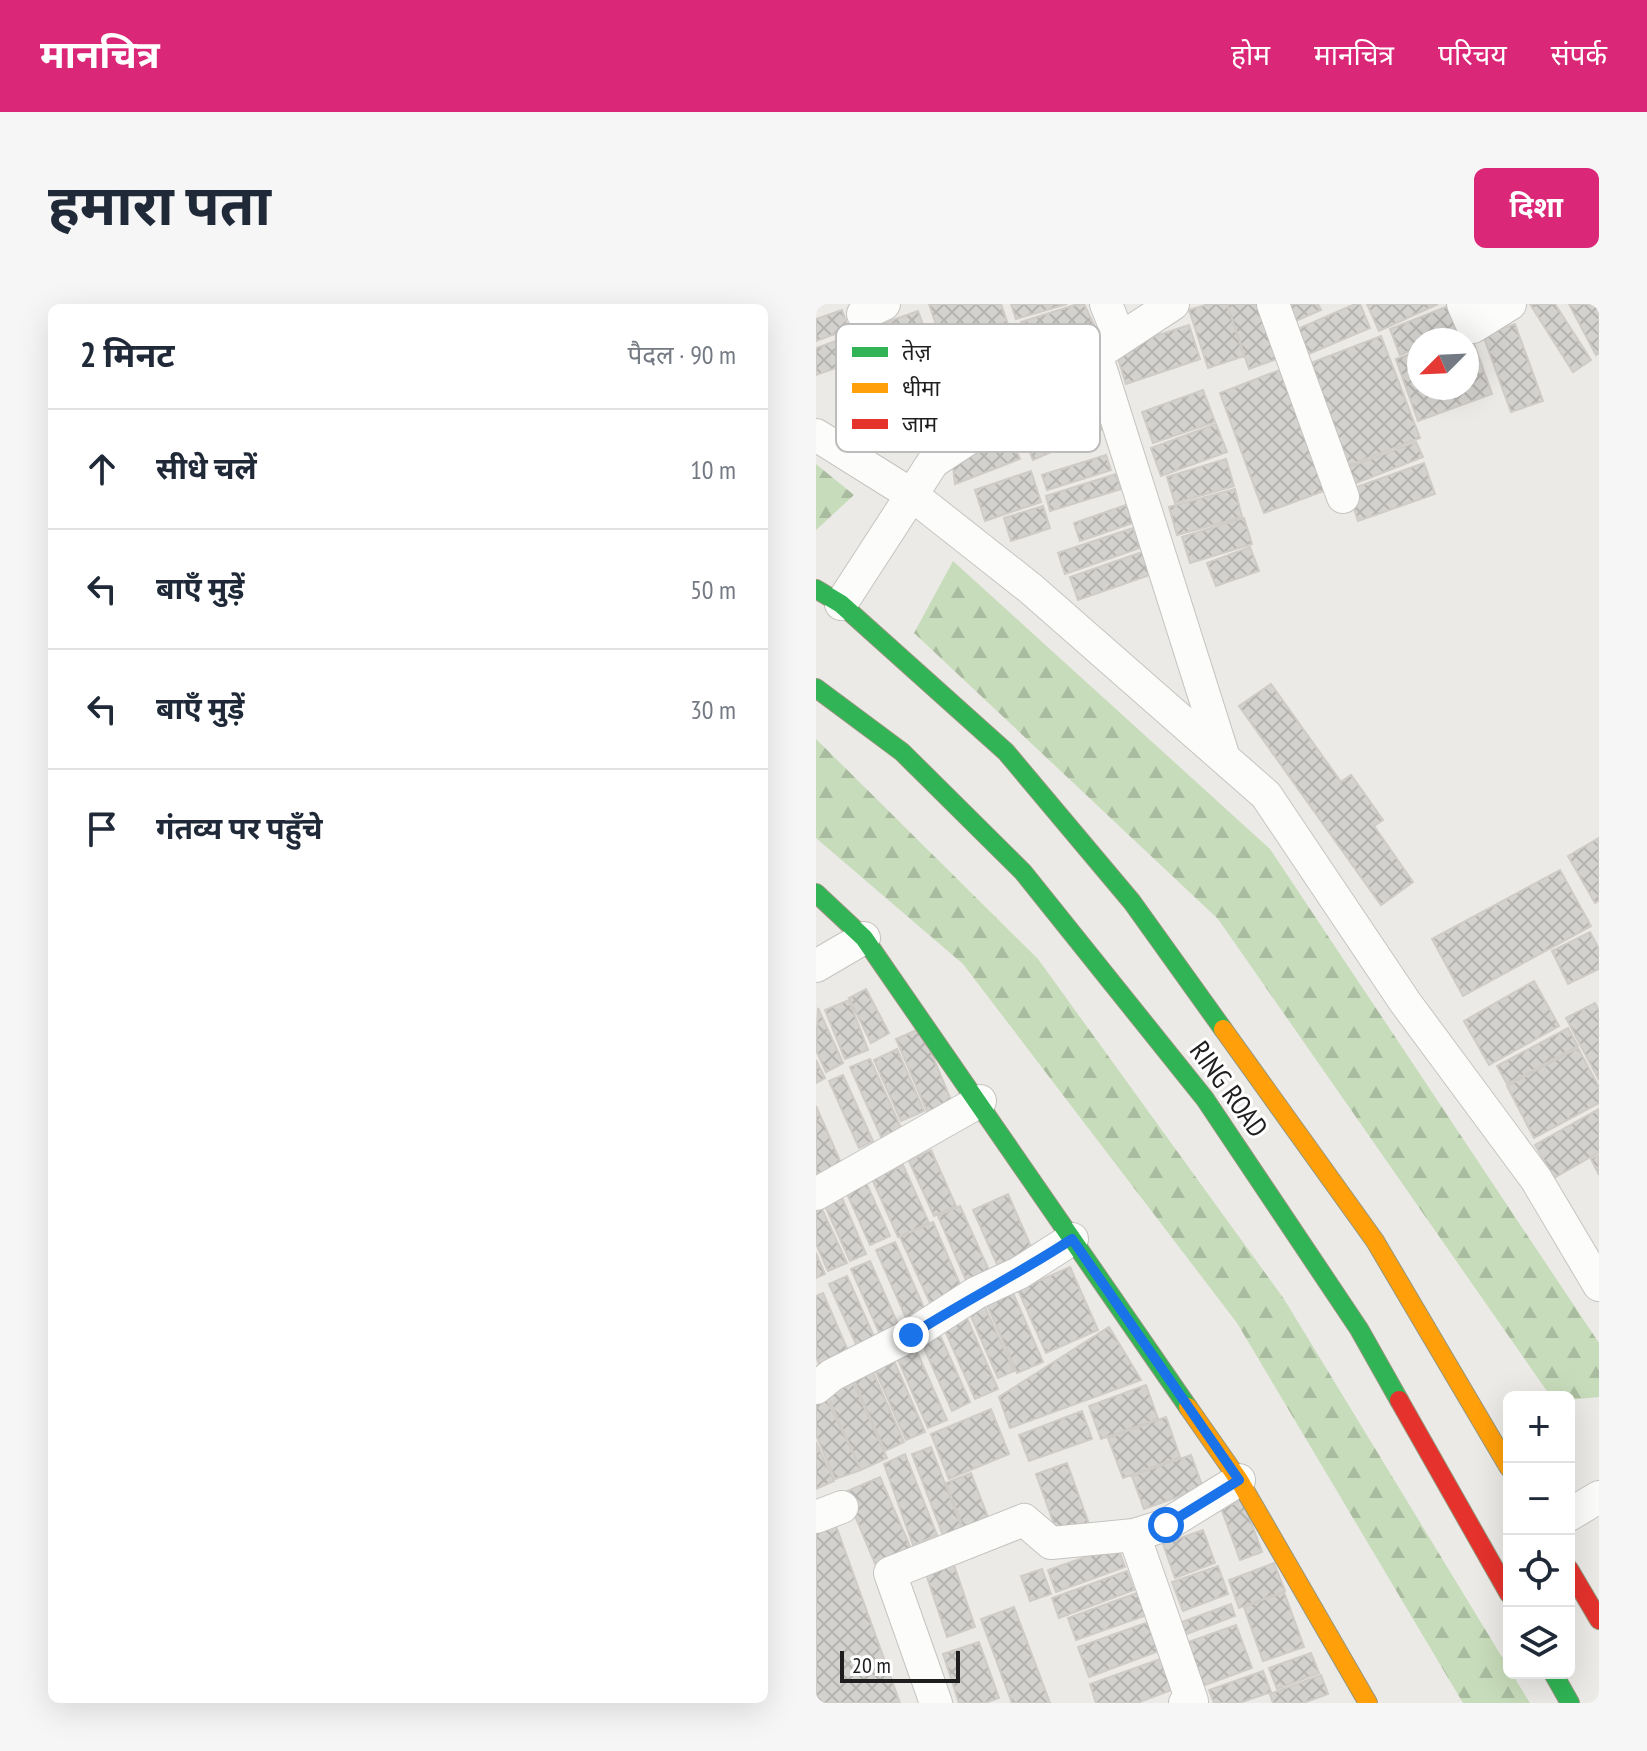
<!DOCTYPE html>
<html lang="hi">
<meta charset="utf-8">
<style>
body{margin:0;font-family:"PT Sans Narrow","Noto Sans Devanagari",sans-serif;background:#f6f6f7;color:#1f2937}
.controls{position:absolute;right:24px;bottom:24px;display:grid;overflow:hidden;border-radius:12px;box-shadow:0 8px 32px #0002}
.controls button{width:72px;height:72px;display:grid;place-items:center;padding:0;border:0;border-bottom:2px solid #e0e1e3;background:#fff;color:#1f2937;font:40px sans-serif}
.compass{position:absolute;left:591px;top:24px;width:72px;height:72px;border-radius:50%;background:#fff;box-shadow:0 8px 32px #0002;rotate:246deg}
.scale{position:absolute;left:24px;bottom:20px;width:120px;box-sizing:border-box;padding-left:8px;border:4px solid #1e1e1e;border-top:0;font-size:22px;line-height:28px;white-space:nowrap;color:#1e1e1e;-webkit-text-stroke:6px #fff;paint-order:stroke}
.stop{position:absolute;width:24px;height:24px;margin:-18px;border:6px solid #1a73e8;border-radius:50%;background:#fff}
.stop.end{background:#1a73e8;border-color:#fff;box-shadow:0 2px 8px #0008}
.list{margin:0;padding:0;list-style:none}
h2{display:flex;justify-content:space-between;align-items:center;height:104px;margin:0;padding:0 32px;font-size:34px}
h2 small{font-size:26px;font-weight:400;color:#747a83}
.list li{display:grid;grid-template-columns:52px 1fr auto;gap:24px;align-items:center;box-sizing:border-box;height:120px;padding:0 32px;border-top:2px solid #e0e1e3}
.list b{display:block;font-size:30px;white-space:nowrap}
.list em{font-size:26px;font-style:normal;color:#747a83}
.icon{flex:none;width:44px;height:44px;fill:none;stroke:currentColor;stroke-width:2;stroke-linecap:round;stroke-linejoin:round}
.map{position:relative;flex:none;width:783px;height:1399px;overflow:hidden;border-radius:12px}
header{display:flex;align-items:center;gap:48px;box-sizing:border-box;height:112px;padding:0 40px;background:#db2777;color:#fff}
header strong{font-size:38px}
nav{display:flex;gap:44px;margin-inline-start:auto;font-size:28px}
.intro{display:flex;align-items:center;justify-content:space-between;box-sizing:border-box;height:192px;padding:0 48px}
h1{margin:0;font-size:56px}
.button{padding:20px 36px;border-radius:12px;background:#db2777;color:#fff;font-size:28px;font-weight:700}
main{display:flex;gap:48px;padding:0 48px}
aside{flex:1;background:#fff;border-radius:12px;box-shadow:0 8px 32px #0002}
.map>svg:first-child{display:block}
</style>
<header>
<strong>मानचित्र</strong>
<nav><a>होम</a><a>मानचित्र</a><a>परिचय</a><a>संपर्क</a></nav>
</header>
<div class="intro"><h1>हमारा पता</h1><a class="button">दिशा</a></div>
<main>
<aside>
<h2>2 मिनट<small>पैदल · 90 m</small></h2>
<ul class="list">
<li><svg class="icon" aria-label="ahead" viewBox="0 0 24 24"><path d="M12 20V5M6 11l6-6 6 6"/></svg><div><b>सीधे चलें</b></div><em>10 m</em></li>
<li><svg class="icon" aria-label="left" viewBox="0 0 24 24"><path d="M17 20v-9H6M10 6l-5 5 5 5"/></svg><div><b>बाएँ मुड़ें</b></div><em>50 m</em></li>
<li><svg class="icon" aria-label="left" viewBox="0 0 24 24"><path d="M17 20v-9H6M10 6l-5 5 5 5"/></svg><div><b>बाएँ मुड़ें</b></div><em>30 m</em></li>
<li><svg class="icon" aria-label="arrive" viewBox="0 0 24 24"><path d="M6 21V4h12l-3 4 3 4H6"/></svg><div><b>गंतव्य पर पहुँचे</b></div></li>
</ul>
</aside>
<div class="map">
<svg width="783" height="1399" viewBox="0 0 783 1399">
<defs>
<pattern id="forest-firs" width="22" height="20" patternUnits="userSpaceOnUse" patternTransform="scale(2)"><rect width="22" height="20" fill="#c7dcba"/><path d="M5 1l3.5 6h-7zM16 11l3.5 6h-7z" fill="#aabc9f"/></pattern>
<pattern id="building-cross-hatch" width="8" height="8" patternUnits="userSpaceOnUse" patternTransform="scale(2)"><rect width="8" height="8" fill="#d4d2cf"/><path d="M0 0l8 8M0 8l8-8" fill="none" stroke="#b6b4b1"/></pattern>
</defs>
<rect width="100%" height="100%" fill="#eceae6"/>
<path fill="url(#forest-firs)" d="M0,160l38,31 -38,35z
M137,257l317,288 329,494v54l-30,3v-3h-18l-333,-478 -304,-286z
M0,435l222,220 246,340 246,404h-67l-226,-380 -274,-359 -147,-126z"/>
<path fill="url(#building-cross-hatch)" stroke="#cfcbc7" stroke-width="2" d="M113,0h72l27,78 -65,22z
M195,0h56l-51,15z
M262,0h6l16,33 -62,28 -17,-43z
M393,0h18l17,52 -36,12 -19,-58z
M411,0h40l18,52 -36,13z
M467,0h35l3,6 -30,13z
M539,0h5l10,24 -66,28 -11,-25z
M551,0h71l-59,27z
M714,0h25l36,56 -18,12z
M753,0h30v49l-3,2z
M635,1l10,25 -24,10h-18v7l-19,8 -10,-26z
M26,6l7,19 -33,12v-22z
M102,7l25,69 -67,23 -24,-69z
M699,20l28,77 -32,11 -28,-77z
M373,21l11,34 -74,25 -11,-35z
M654,28l22,62 -74,27 -22,-62 23,-8v37h48v-48h-18z
M565,32l39,102 -73,28 -39,-102z
M31,33l9,24 -40,14v-27z
M474,62l45,121 -71,26 -44,-120z
M271,86l17,39 -71,31 -17,-40z
M387,86l12,32 -62,21 -11,-31z
M400,120l11,28 -66,24 -10,-28z
M191,124l13,31 -65,25 -2,-18z
M600,138l7,15 -77,30 -7,-16z
M290,151l5,15 -64,20 -5,-15z
M410,155l8,27 -59,17 -8,-26z
M608,159l11,31 -77,27 -10,-31z
M215,167l10,31 -56,19 -10,-31z
M300,170l5,15 -71,22 -4,-15z
M419,185l7,28 -65,18 -8,-28z
M310,201l7,18 -53,18 -6,-18z
M227,202l7,22 -39,13 -7,-23z
M428,214l8,26 -62,19 -8,-26z
M317,224l7,20 -75,26 -7,-21z
M434,243l9,24 -43,15 -9,-23z
M326,248l8,23 -72,25 -8,-23z
M455,380l70,98 10,-7 32,45 -9,6 39,56 -32,23 -142,-199z
M783,534v63l-4,2 -27,-47z
M744,566l31,56 -128,70 -31,-57z
M774,628l9,17v20l-31,15 -16,-33z
M718,677l25,45 -70,39 -25,-44z
M50,685l23,44 -18,10 -22,-45z
M33,696l19,50 -23,9 -20,-49z
M779,699l4,8v69l-33,-62z
M2,704l25,55 -17,9 -10,-22z
M105,724l32,77 -24,11 -33,-77z
M752,724l10,18 -71,38 -10,-18z
M762,744l21,39v16l-65,35 -27,-52z
M81,745l27,62 -23,10 -27,-61z
M54,755l32,71 -20,9 -32,-72z
M0,756l9,18 -9,5z
M27,771l30,66 -14,7 -30,-67z
M0,802l25,57 -25,12z
M783,805v43l-45,26 -19,-33z
M115,846l25,56 -22,10 -25,-55z
M783,851v20l-8,-16z
M87,861l26,58 -31,14 -26,-58z
M48,874l26,58 -20,9 -26,-58z
M192,890l27,62 -35,15 -27,-61z
M26,894l24,56 -16,7 -25,-55z
M144,902l32,71 -23,10 -31,-71z
M5,903l26,56 -19,8 -12,-27v-35z
M117,918l30,69 -32,14 -31,-68z
M79,938l30,68 -19,8 -30,-68z
M0,949l9,21 -9,4z
M54,957l31,70 -19,8 -31,-70z
M254,963l28,63 -52,23 -28,-63z
M31,972l30,67 -18,8 -30,-67z
M194,982l33,76 -26,11 -33,-75z
M7,989l29,67 -29,13 -7,-16v-61z
M168,1001l30,66 -16,7 -29,-66z
M150,1012l32,73 -23,10 -32,-73z
M293,1023l32,53 -131,48 -11,-31z
M123,1029l31,69 -18,9 -31,-70z
M98,1041l33,75 -19,8 -33,-75z
M75,1050l34,78 -19,8 -34,-77z
M57,1068l31,70 -19,9 -31,-71z
M34,1072l37,82 -26,12 -37,-82z
M330,1081l12,34 -57,20 -12,-33z
M9,1092l36,74 -26,9 -19,-44v-35z
M175,1105l18,45 -60,25 -18,-45z
M266,1107l10,28 -63,22 -10,-26z
M350,1113l14,40 -57,21 -15,-40z
M0,1138l18,39 -18,8z
M115,1143l32,84 -19,7 -32,-84z
M89,1150l32,81 -24,10 -29,-81z
M375,1151l12,33 -59,21 -12,-33z
M251,1159l22,61 -31,11 -22,-61z
M155,1169l18,47 -25,10 -18,-47z
M64,1173l32,74 -36,15 -31,-74z
M427,1196l19,52 -22,8 -19,-52z
M20,1222l64,177h-84v-170z
M387,1226l12,33 -40,15 -12,-34z
M301,1242l8,21 -69,25 -8,-22z
M137,1258l22,65 -28,10 -22,-66z
M458,1259l11,28 -46,17 -10,-28z
M402,1262l10,28 -45,17 -11,-29z
M226,1265l9,25 -21,7 -9,-25z
M311,1267l7,19 -75,28 -7,-20z
M326,1287l8,23 -74,26 -8,-22z
M468,1288l20,55 -41,14 -19,-54z
M415,1300l4,12 -51,19 -5,-12z
M198,1303l36,96h-38l-31,-84z
M341,1315l10,29 -78,29 -11,-30z
M420,1321l16,43 -55,20 -17,-43z
M163,1338l20,56 -14,5h-26l-16,-49z
M495,1349l8,20 -42,16 -8,-21z
M347,1354l11,31 -37,14h-41l-6,-19z
M447,1367l8,21 -32,11h-25l-5,-13z
M505,1371l7,19 -25,9h-30l-3,-9z"/>
<g fill="none" stroke-linecap="round" stroke-linejoin="round">
<g stroke="#c5c4c2" stroke-width="34">
<path id="street" d="M290,0l14,35
M457,0l70,193
M647,0l10,23 37,-23
M47,10l21,-10
M280,50l128,404
M0,131l96,60 118,93 236,207 139,207 131,177 63,106
M25,300l92,-142 240,-158
M0,662l48,-28
M0,890l164,-93
M0,1084l16,-13 79,-40 65,-42 43,-20 53,-34
M753,1211l30,-18
M0,1213l26,-10
M318,1231l58,166 -7,2
M120,1399l-46,-130 134,-53 27,23 83,-8 32,-10 73,-45"/>
</g>
<g stroke="#95967d" stroke-width="20">
<path id="fast" d="M0,285l25,15 165,148 126,150 91,127
M0,384l86,64 121,120 182,227 154,230 40,71
M0,589l48,45 324,469
M737,1369l17,30"/>
</g>
<g stroke="#95967d" stroke-width="20">
<path id="slow" d="M407,725l152,212 134,227
M372,1103l51,73 129,223"/>
</g>
<g stroke="#95967d" stroke-width="20">
<path id="jam" d="M583,1096l110,194
M753,1265l30,51"/>
</g>
<use href="#street" stroke="#fcfcfb" stroke-width="32"/>
<use href="#fast" stroke="#30b455" stroke-width="18"/>
<use href="#slow" stroke="#ff9f0a" stroke-width="18"/>
<use href="#jam" stroke="#e5322d" stroke-width="18"/>
</g>
<g fill="none" stroke-linecap="round" stroke-linejoin="round">
<path stroke="#1a73e8" stroke-width="10" d="M95,1031c53,-34 108,-61 161,-96l167,241 -73,45"/>
</g>
<g text-anchor="middle" stroke-width="6" stroke-linejoin="round" paint-order="stroke">
<g font-size="28" fill="#1e1e1e" stroke="#fff">
<text transform="translate(413 785) rotate(54)" y="10">RING ROAD</text>
</g>
</g>
<rect x="20" y="20" width="264" height="128" rx="12" fill="#fff" stroke="#bcbcbc" stroke-width="2"/>
<rect x="36" y="43" width="36" height="10" fill="#30b455"/>
<rect x="36" y="79" width="36" height="10" fill="#ff9f0a"/>
<rect x="36" y="115" width="36" height="10" fill="#e5322d"/>
<g font-size="22" fill="#1e1e1e">
<text x="86" y="56">तेज़</text>
<text x="86" y="92">धीमा</text>
<text x="86" y="128">जाम</text>
</g>
</svg>
<div class="controls">
<button>+</button>
<button>−</button>
<button><svg class="icon" aria-label="locate" viewBox="0 0 24 24"><circle cx="12" cy="12" r="6"/><path d="M12 2v4M12 18v4M2 12h4M18 12h4"/></svg></button>
<button><svg class="icon" aria-label="layers" viewBox="0 0 24 24"><path d="M12 4l9 5-9 5-9-5zM3 14l9 5 9-5"/></svg></button>
</div>
<svg class="compass" viewBox="-18 -18 36 36"><path d="M0-13l5 13h-10z" fill="#e53935"/><path d="M0 13l5-13h-10z" fill="#747a83"/></svg>
<div class="scale">20 m</div>
<div class="stop" style="left:350px;top:1221px"></div>
<div class="stop end" style="left:95px;top:1031px"></div>
</div>
</main>
